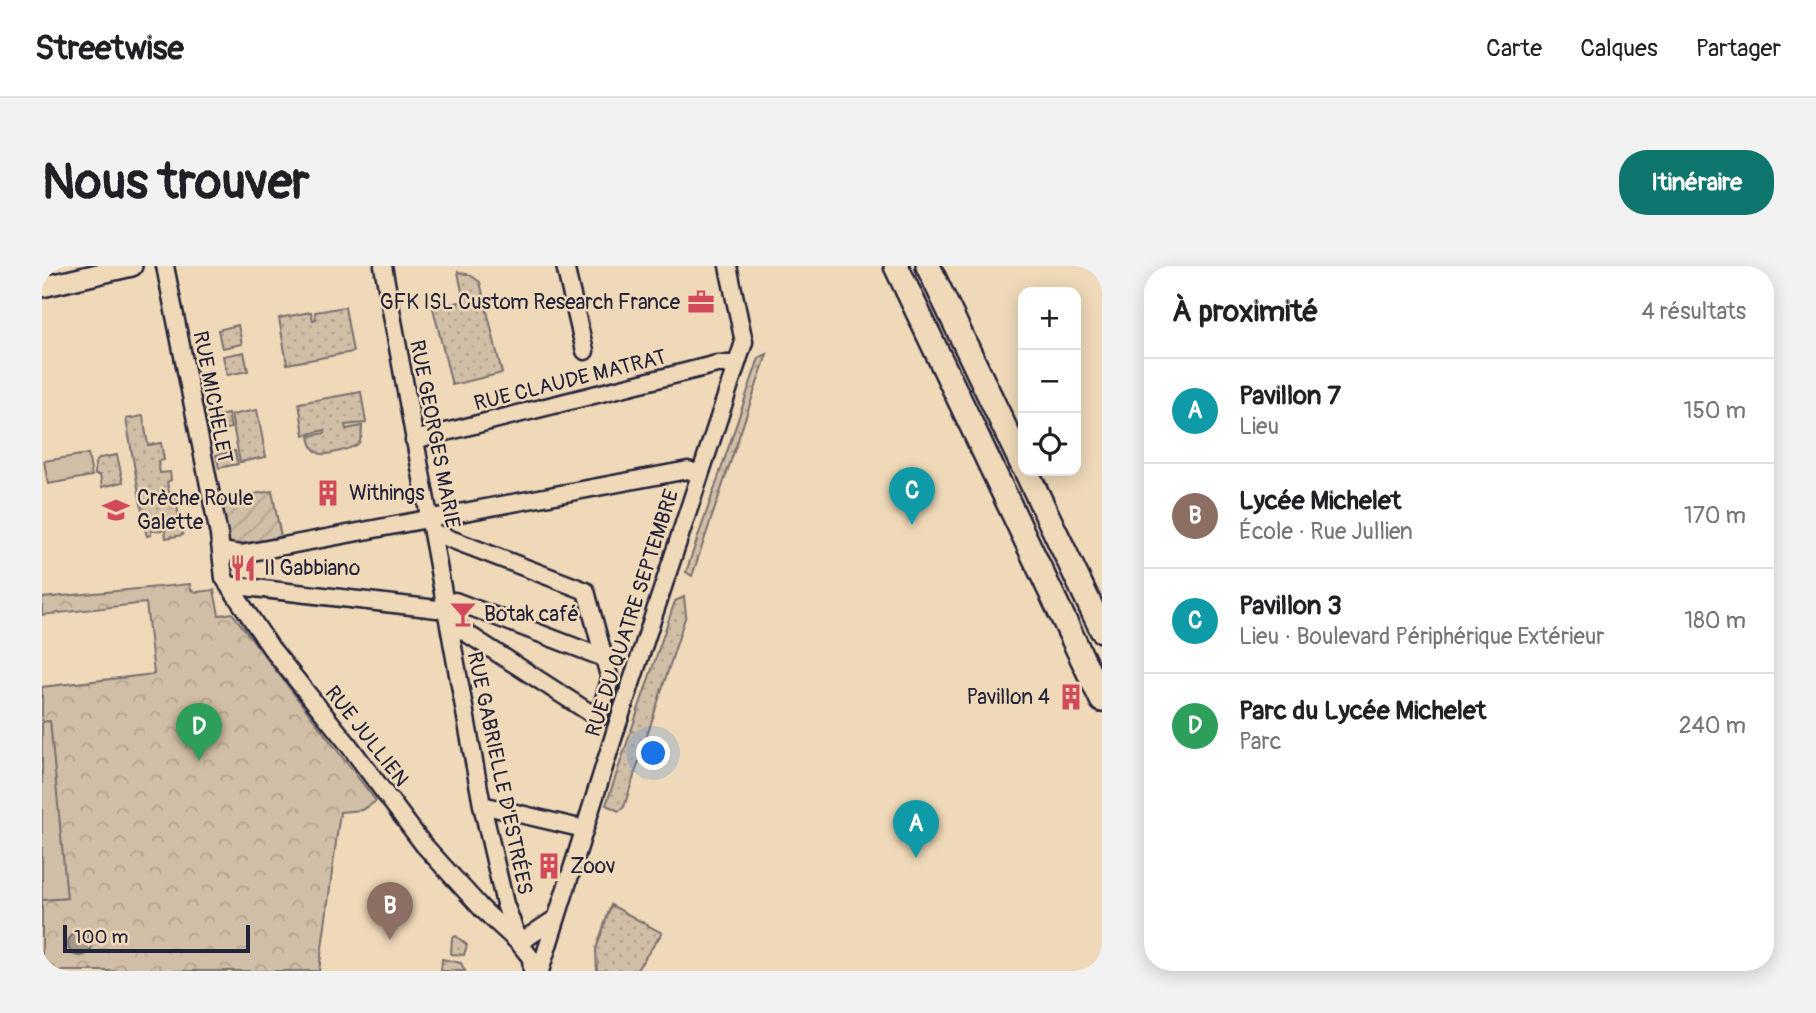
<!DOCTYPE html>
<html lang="fr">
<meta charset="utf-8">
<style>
body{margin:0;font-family:Pangolin,sans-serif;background:#f2f2f2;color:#202124}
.controls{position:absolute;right:21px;top:21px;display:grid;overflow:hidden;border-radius:14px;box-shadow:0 4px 18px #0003}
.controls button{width:63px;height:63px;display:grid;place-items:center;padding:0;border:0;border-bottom:2px solid #e0e0e0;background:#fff;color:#202124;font:35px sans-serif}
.scale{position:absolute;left:21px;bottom:18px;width:187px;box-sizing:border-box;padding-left:7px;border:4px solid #22223b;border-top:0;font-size:19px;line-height:24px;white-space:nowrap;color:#22223b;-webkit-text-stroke:5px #efd9b8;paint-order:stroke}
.you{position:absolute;left:612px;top:488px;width:24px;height:24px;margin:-18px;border:5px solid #fff;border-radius:50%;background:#1a73e8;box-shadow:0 0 0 10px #1a73e833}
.badge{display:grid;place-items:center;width:46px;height:46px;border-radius:50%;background:#0f766e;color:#fff;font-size:23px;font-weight:700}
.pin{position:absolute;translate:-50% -58px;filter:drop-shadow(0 2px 4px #0008)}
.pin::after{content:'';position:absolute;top:37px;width:24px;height:21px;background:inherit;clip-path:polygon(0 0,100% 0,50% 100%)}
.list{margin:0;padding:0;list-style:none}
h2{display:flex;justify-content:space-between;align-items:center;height:91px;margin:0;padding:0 28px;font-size:30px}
h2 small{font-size:23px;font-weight:400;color:#757577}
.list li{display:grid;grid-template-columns:46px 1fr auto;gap:21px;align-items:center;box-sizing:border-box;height:105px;padding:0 28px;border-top:2px solid #e0e0e0}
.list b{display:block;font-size:26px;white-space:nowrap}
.list p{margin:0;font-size:23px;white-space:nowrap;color:#757577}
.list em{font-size:23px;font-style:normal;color:#757577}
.icon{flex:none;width:38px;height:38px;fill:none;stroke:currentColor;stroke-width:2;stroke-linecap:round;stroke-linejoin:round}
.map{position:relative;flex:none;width:1060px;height:705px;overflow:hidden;border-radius:28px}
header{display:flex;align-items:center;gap:42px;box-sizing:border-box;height:98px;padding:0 35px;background:#fff;border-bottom:2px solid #e0e0e0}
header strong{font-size:33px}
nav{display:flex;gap:38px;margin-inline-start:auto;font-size:24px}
.intro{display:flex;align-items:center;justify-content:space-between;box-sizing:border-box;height:168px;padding:0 42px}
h1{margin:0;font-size:49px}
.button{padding:18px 32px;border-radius:28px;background:#0f766e;color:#fff;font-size:24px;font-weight:700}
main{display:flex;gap:42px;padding:0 42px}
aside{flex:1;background:#fff;border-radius:28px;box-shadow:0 4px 18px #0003}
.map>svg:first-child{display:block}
</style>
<header>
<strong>Streetwise</strong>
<nav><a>Carte</a><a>Calques</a><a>Partager</a></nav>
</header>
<div class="intro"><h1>Nous trouver</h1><a class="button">Itinéraire</a></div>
<main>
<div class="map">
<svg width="1060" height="705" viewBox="0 0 1060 705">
<defs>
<pattern id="grass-dots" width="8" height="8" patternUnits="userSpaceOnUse" patternTransform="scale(1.75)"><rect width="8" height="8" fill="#d1bea6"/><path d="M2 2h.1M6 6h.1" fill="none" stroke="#b3a390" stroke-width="1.8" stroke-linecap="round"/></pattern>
<pattern id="park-crowns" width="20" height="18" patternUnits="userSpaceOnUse" patternTransform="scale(1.75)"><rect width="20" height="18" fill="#d1bea6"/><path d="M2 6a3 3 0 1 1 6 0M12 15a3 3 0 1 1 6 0" fill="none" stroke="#b3a390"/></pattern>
<pattern id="garden-furrows" width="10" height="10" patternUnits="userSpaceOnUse" patternTransform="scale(1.75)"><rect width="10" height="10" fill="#d1bea6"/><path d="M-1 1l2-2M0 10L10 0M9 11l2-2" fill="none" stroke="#b3a390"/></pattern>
</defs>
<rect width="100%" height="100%" fill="#efd9b8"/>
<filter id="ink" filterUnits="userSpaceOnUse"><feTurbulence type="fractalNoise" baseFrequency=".0143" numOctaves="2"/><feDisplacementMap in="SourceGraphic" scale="14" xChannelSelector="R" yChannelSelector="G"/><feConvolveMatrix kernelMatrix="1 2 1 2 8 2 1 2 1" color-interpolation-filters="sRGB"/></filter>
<g filter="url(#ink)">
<path fill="url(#grass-dots)" stroke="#7a7070" stroke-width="2" d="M416,6l12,3 10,7 22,91 -50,12 -19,-77 31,-7z
M303,41l8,45 -66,12 -8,-46 32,-6 2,8 3,-1 -1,-7z
M196,59l4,19 -20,4 -4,-18z
M202,86l4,19 -21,4 -4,-19z
M725,88l-75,222 -6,-4 73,-214z
M319,126l5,31 -21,2 1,4 16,-3c0,6 0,12 -3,17 -4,5 -31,12 -37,11 -9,-2 -12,-11 -13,-18l16,-3v-3l-21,5 -5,-32z
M215,144l9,47 -26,5 -9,-47z
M186,148l3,14 -17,4 -3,-15z
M101,150l5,29 13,-2 3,17 -6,1 2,12 10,-1 1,8 -4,2 2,11 5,-1 9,43 -17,3 -1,-8 -14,1v4l-4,1 -1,-3 -20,-114z
M193,185l3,13 -19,4 -3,-13z
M75,189l6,27 -21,5 -2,-12h-5v-12l5,-5z
M642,331l2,18 -62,192 -5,4 -13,-6 69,-204z
M569,639l51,28 -26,38h-39l-1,-22z
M414,670l11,9 -3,10 -13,-1 1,-16z
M400,693l19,4 4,8h-24z"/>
<path fill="url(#park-crowns)" stroke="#7a7070" stroke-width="2" d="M148,318l1,6 6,2 17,-2 5,25 13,-2 144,188 -13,9 -23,2 -21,159h-277v-71l24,-2 -16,-176h-8v-35l112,-13 -8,-71 -104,12v-17z"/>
<path fill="url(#garden-furrows)" stroke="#7a7070" stroke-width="2" d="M230,225l9,46 -47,8 -5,-4 -8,-41z"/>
<path fill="#d1bea6" stroke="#7a7070" stroke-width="2" d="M46,188l4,22 -44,8 -4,-23z
M8,455l17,177 -25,2v-178z"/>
<path fill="#a6988b" stroke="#71696b" stroke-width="2" d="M26 678a12 12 0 1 1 24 0a12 12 0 1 1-24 0Z"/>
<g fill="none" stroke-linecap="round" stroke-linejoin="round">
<g stroke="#22223b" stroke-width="21">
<path id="minor" d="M123,0l54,269 5,43 47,70 77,96 75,100 59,65 37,34 12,15 1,13
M341,0l99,539 23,99 13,35
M523,0l20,85
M372,174l303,-76h19
M180,285l19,3 447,-84 11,4
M186,319l218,25 14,19 138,89 12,-38 -24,-89 -154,-59
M404,344l9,-9 149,57
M440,539l102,24
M477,677l36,-24
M498,705l76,-242 128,-387 -16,-76"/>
</g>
<g stroke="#22223b" stroke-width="24">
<path id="major" d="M0,21l90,-21"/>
</g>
<g stroke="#22223b" stroke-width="28">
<path id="highway" d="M854,0l206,434
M886,0l95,200
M984,205l76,159"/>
</g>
<use href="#minor" stroke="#efd9b8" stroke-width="16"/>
<use href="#major" stroke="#efd9b8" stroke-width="19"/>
<use href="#highway" stroke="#efd9b8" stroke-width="23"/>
</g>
</g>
<defs>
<g id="office-bare" transform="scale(2.1)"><path d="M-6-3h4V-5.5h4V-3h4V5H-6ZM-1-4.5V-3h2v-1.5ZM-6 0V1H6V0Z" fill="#d1495b" stroke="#efd9b8" stroke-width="2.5" paint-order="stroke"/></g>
<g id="building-bare" transform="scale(2.1)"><path d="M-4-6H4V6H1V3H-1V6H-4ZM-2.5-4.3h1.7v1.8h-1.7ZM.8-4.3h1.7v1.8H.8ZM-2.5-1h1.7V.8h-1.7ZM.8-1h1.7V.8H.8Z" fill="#d1495b" stroke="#efd9b8" stroke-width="2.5" paint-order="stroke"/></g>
<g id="school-bare" transform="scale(2.1)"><path d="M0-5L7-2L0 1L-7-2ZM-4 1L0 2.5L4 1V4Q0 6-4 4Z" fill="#d1495b" stroke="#efd9b8" stroke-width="2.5" paint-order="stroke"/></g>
<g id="restaurant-bare" transform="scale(2.1)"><path d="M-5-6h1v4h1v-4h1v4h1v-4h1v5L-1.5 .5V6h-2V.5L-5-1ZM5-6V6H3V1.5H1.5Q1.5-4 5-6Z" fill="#d1495b" stroke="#efd9b8" stroke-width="2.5" paint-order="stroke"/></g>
<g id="bar-bare" transform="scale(2.1)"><path d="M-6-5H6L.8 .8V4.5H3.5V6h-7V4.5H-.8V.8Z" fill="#d1495b" stroke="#efd9b8" stroke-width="2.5" paint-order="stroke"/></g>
</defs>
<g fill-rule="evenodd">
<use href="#office-bare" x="659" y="36"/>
<use href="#building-bare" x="286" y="227"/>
<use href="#school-bare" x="74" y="244"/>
<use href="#restaurant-bare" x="201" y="302"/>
<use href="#bar-bare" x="421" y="348"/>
<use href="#building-bare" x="1029" y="431"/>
<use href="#building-bare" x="507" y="600"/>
</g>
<g text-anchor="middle" stroke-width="5" stroke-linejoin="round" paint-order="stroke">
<g font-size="21" fill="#22223b" stroke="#efd9b8" text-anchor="start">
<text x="638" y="43" text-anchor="end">GFK ISL Custom Research France</text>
<text x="307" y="234">Withings</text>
<text x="95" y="239">Crèche Roule<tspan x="95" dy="24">Galette</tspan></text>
<text x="222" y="309">Il Gabbiano</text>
<text x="442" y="355">Botak café</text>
<text x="1008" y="438" text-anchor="end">Pavillon 4</text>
<text x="528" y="607">Zoov</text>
</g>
<g font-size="21" fill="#22223b" stroke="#efd9b8">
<text transform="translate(528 114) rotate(-14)" y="7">RUE CLAUDE MATRAT</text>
<text transform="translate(171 131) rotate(79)" y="7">RUE MICHELET</text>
<text transform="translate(393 168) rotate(79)" y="7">RUE GEORGES MARIE</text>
<text transform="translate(590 347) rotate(-72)" y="7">RUE DU QUATRE SEPTEMBRE</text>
<text transform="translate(325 470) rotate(52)" y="7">RUE JULLIEN</text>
<text transform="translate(458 507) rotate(78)" y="7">RUE GABRIELLE D'ESTRÉES</text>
</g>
</g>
</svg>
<div class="controls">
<button>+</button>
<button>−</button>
<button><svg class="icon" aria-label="locate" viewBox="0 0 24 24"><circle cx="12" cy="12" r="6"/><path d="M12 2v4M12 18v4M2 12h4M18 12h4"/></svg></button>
</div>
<div class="scale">100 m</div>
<div class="you"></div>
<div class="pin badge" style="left:874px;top:592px;background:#0f9aa8">A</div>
<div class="pin badge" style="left:348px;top:674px;background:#8d6e63">B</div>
<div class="pin badge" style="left:870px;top:259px;background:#0f9aa8">C</div>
<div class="pin badge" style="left:157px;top:495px;background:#2e9e5b">D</div>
</div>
<aside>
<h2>À proximité<small>4 résultats</small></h2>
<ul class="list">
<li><span class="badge" style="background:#0f9aa8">A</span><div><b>Pavillon 7</b><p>Lieu</p></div><em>150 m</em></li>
<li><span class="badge" style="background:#8d6e63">B</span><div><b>Lycée Michelet</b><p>École · Rue Jullien</p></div><em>170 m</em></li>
<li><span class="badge" style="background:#0f9aa8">C</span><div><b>Pavillon 3</b><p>Lieu · Boulevard Périphérique Extérieur</p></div><em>180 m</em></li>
<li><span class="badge" style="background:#2e9e5b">D</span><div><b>Parc du Lycée Michelet</b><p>Parc</p></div><em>240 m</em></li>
</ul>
</aside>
</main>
